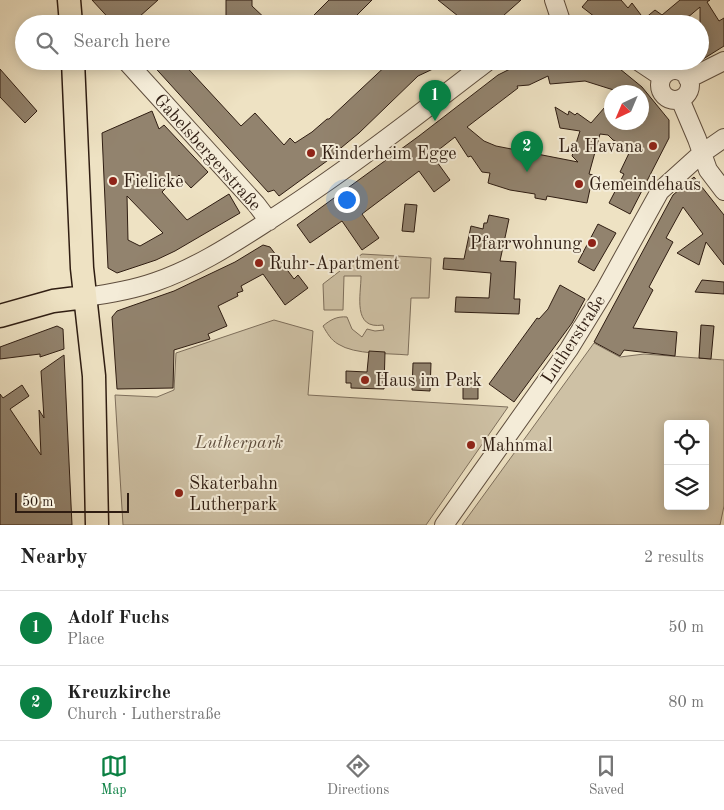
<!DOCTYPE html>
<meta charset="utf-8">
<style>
body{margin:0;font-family:"Old Standard TT",serif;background:#f6f6f6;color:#222}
.controls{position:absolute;right:15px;bottom:15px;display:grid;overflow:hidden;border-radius:5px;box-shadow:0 2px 12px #0003}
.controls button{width:45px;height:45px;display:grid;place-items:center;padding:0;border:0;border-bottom:1px solid #e0e0e0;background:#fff;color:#222;font:25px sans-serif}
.compass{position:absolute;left:604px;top:85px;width:45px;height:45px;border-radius:50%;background:#fff;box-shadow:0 2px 12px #0003;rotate:224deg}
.scale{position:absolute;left:15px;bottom:12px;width:114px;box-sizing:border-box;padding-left:5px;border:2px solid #2f1d12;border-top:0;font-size:14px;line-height:18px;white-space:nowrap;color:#2f1d12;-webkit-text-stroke:4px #f4ecd8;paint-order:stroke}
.you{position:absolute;left:346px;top:199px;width:18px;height:18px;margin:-12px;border:4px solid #fff;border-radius:50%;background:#1a73e8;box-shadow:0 0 0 8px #1a73e833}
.badge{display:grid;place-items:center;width:32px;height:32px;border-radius:50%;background:#0b8043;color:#fff;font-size:16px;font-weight:700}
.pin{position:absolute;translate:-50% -41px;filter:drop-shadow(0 1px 2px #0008)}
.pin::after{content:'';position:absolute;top:26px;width:18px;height:15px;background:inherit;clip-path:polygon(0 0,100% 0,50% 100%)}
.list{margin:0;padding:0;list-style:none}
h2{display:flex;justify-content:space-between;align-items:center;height:65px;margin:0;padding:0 20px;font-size:21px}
h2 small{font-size:16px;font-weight:400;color:#767676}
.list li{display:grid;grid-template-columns:32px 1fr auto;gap:15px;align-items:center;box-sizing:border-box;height:75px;padding:0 20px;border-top:1px solid #e0e0e0}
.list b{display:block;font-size:19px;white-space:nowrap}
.list p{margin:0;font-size:16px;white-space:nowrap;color:#767676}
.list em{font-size:16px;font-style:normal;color:#767676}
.icon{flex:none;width:28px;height:28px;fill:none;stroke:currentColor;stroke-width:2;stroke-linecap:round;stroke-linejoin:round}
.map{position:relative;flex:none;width:724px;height:525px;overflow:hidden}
.search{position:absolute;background:#fff;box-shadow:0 2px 12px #0003;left:15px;right:15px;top:15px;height:55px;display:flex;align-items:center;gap:12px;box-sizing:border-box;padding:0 18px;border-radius:28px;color:#767676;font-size:19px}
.sheet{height:215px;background:#fff}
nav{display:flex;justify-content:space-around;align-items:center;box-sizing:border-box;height:70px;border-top:1px solid #e0e0e0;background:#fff;font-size:14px;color:#767676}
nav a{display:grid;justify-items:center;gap:2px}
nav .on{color:#0b8043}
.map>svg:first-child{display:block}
</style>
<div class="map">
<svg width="724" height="525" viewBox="0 0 724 525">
<rect width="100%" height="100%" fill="#eee2c3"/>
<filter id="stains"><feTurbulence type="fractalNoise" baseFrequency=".004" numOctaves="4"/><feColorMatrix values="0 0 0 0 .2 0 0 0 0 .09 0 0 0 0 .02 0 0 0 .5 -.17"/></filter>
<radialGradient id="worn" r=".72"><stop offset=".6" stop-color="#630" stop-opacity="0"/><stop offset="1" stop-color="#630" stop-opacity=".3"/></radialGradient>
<path fill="#cec1a5" stroke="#7e6f5c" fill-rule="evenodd" d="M362,254l69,4 -2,40h-18l-3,57c-20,-2 -53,0 -70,-11 -7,-4 -11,-11 -15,-18 7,-6 14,-10 24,-9l5,12 10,8 5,-8 8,2 9,-1 -1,-5c-31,5 -22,-30 -22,-49h-17l-1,34h-19l-1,-26z
M274,320l39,11 -5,64 200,12 -82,118h-303l-8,-130 42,2 17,-7 2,-37z
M594,343l26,14 24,-3 80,6v146l-4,19h-258zM668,424h37v82h-37z"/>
<path fill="#92836e" stroke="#2f1d12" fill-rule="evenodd" d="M92,0h66l-19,17 6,7h-31z
M226,0h26v6l19,18h-38l-7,-7z
M329,0h43l-24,24h-43z
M438,0h83l-27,24h-44l8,-8z
M588,0h33l7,8 4,-5 12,16 11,-9 7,5 18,-15h30l-3,2 12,19 5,-3v28l-24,15v-54l-20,17h-76l-22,-17z
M149,61h32l60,65 14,-13 29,32 6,-7 5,5 17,-11 15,-13h2l62,-58h59l-32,15 -59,57 -29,24 1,1 -52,38 -5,-6 -6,2z
M526,61h72l22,8 22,18 27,33v18l-39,76 -21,-11 15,-29 -4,-2 11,-23 -18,-9 -5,-5 -8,-1 -11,40 4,1 -6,28 -40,-7 -1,4 -11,-2v-4l-25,-4 -22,-7 2,-10 -8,-1 -11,-16 -3,1 -13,-20 -23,18 18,25 -16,12 -15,-21 -57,43 17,24 -17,12 -20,-29 -32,22 -13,-18 122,-89 79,-61zM548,76l2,8 35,-3 35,11h22v30h-30v-23l-21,24 -14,-10 -2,2 -6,-4 -1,4 -13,-8 5,21 20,3 -8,25 6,6 -82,-16 -12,-5 -17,-14 51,-39 -1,-2 12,-1z
M0,69l37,42 -12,12 -25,-26z
M152,111l7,18 5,-4 44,47 -17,16 -12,-13 -17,17 25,28 42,-26 11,19 -65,38 -19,9 -39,13 -9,-5 -6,-135zM127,196l36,37 -23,13 -12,-6z
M694,177l30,38v50l-18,-23 -7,23 -22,-12 26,-19 -20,-27 -17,31 7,4 -24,45 4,3 -20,38 44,4 -2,24 -51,-6 -4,6 -26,-14 79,-147z
M405,204l12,1 -3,27 -12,-1z
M489,215l20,4 -9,42 16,1 -2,37h6l-1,15 -64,-2 1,-15 33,1 2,-25 -48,-4 1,-11 20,1 7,-33 12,3 1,-6h3z
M598,224l18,9 -22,38 -16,-9z
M263,245l7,2 24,32 4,-4 10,13 -23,17 -22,-31 -22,12 2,5 -6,2 1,3 -20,10 9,20 -19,8 2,5 -36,11 -1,38 -56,1 -5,-72 5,-6 57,-20 61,-29z
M702,280l22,2v12l-29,-2z
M560,285l25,14 -13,24 -58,79 -25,-18 48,-66 2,1 9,-10z
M701,325l13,1 -3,33 -12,-1z
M57,326l6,3 1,20 -24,8v-3l-40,5v-12z
M369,351l16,1 -1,37 -33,-1v-5h-5v-12l21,1z
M64,355l8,170h-72v-131l3,4 19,-13 7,11 -19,13 31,46 -2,-45 5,8 -3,-47z
M413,363h18l-1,28 -18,-1z
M463,379l15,1v19h-15z"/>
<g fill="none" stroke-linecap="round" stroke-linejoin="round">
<g stroke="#5f4e3e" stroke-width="20">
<path id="minor" d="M554,0l8,24
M126,61l130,143 13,17
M638,61l24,16
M660 85a15 15 0 1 1 30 0a15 15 0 1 1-30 0Z
M688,79l36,-18
M680,99l17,40 11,31 16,21
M85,297c24,-3 47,-7 70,-15 38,-13 73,-35 107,-57 79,-50 152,-107 226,-164
M444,525l125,-176 35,-57 56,-101 41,-37 23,-16"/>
</g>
<g stroke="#2f1d12" stroke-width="25">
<path id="major" d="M69,0l2,24
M73,61l9,207 12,108 3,149
M0,316l53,-15 32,-4"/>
</g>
<use href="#minor" stroke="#f4ecd8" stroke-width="18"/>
<use href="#major" stroke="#eee2c3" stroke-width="22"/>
</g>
<g fill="#8f2418" stroke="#f4ecd8" stroke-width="2">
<circle cx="653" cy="146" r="5"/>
<circle cx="311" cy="153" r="5"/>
<circle cx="113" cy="181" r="5"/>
<circle cx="579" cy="184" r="5"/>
<circle cx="592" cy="243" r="5"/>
<circle cx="259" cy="263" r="5"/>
<circle cx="365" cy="380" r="5"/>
<circle cx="471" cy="445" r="5"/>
<circle cx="179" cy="493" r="5"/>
</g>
<g text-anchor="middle" stroke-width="4" stroke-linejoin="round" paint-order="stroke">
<g font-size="18" fill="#2f1d12" stroke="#f4ecd8" text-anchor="start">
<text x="643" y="152" text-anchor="end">La Havana</text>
<text x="321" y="159">Kinderheim Egge</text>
<text x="123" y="187">Fielicke</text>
<text x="589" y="190">Gemeindehaus</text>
<text x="582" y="249" text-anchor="end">Pfarrwohnung</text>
<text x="269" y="269">Ruhr-Apartment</text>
<text x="375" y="386">Haus im Park</text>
<text x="481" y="451">Mahnmal</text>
<text x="189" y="489">Skaterbahn<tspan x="189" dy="21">Lutherpark</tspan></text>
</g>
<g font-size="18" fill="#2f1d12" stroke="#f4ecd8">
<text transform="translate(208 152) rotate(48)" y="6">Gabelsbergerstraße</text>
<text transform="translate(573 339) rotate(-57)" y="6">Lutherstraße</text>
</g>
<g font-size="18" font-style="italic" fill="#5f4e3e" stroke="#f4ecd8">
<text x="239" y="448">Lutherpark</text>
</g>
</g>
<rect width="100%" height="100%" filter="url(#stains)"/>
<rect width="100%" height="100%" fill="url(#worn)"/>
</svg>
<div class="controls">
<button><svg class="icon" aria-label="locate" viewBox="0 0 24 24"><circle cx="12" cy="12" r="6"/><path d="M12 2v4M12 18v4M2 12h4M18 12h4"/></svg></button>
<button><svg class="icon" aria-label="layers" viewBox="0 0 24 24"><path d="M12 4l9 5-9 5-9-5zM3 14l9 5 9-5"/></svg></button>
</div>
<svg class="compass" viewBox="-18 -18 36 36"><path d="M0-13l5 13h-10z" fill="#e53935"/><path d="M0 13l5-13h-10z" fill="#767676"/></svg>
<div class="scale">50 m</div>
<div class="you"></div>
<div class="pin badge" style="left:435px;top:121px">1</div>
<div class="pin badge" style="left:527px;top:172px">2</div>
<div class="search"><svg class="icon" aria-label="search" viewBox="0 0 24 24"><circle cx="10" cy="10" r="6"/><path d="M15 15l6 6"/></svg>Search here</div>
</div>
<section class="sheet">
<h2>Nearby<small>2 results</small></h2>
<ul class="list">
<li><span class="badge">1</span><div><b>Adolf Fuchs</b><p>Place</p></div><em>50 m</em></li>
<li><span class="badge">2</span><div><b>Kreuzkirche</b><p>Church · Lutherstraße</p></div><em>80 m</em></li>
</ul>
</section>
<nav>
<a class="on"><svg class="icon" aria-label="map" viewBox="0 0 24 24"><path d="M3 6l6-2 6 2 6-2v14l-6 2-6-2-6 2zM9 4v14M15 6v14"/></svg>Map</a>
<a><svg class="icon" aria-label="directions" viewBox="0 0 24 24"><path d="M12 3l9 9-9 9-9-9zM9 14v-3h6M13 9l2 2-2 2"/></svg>Directions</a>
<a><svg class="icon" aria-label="saved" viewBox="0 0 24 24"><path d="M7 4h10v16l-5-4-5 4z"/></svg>Saved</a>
</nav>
